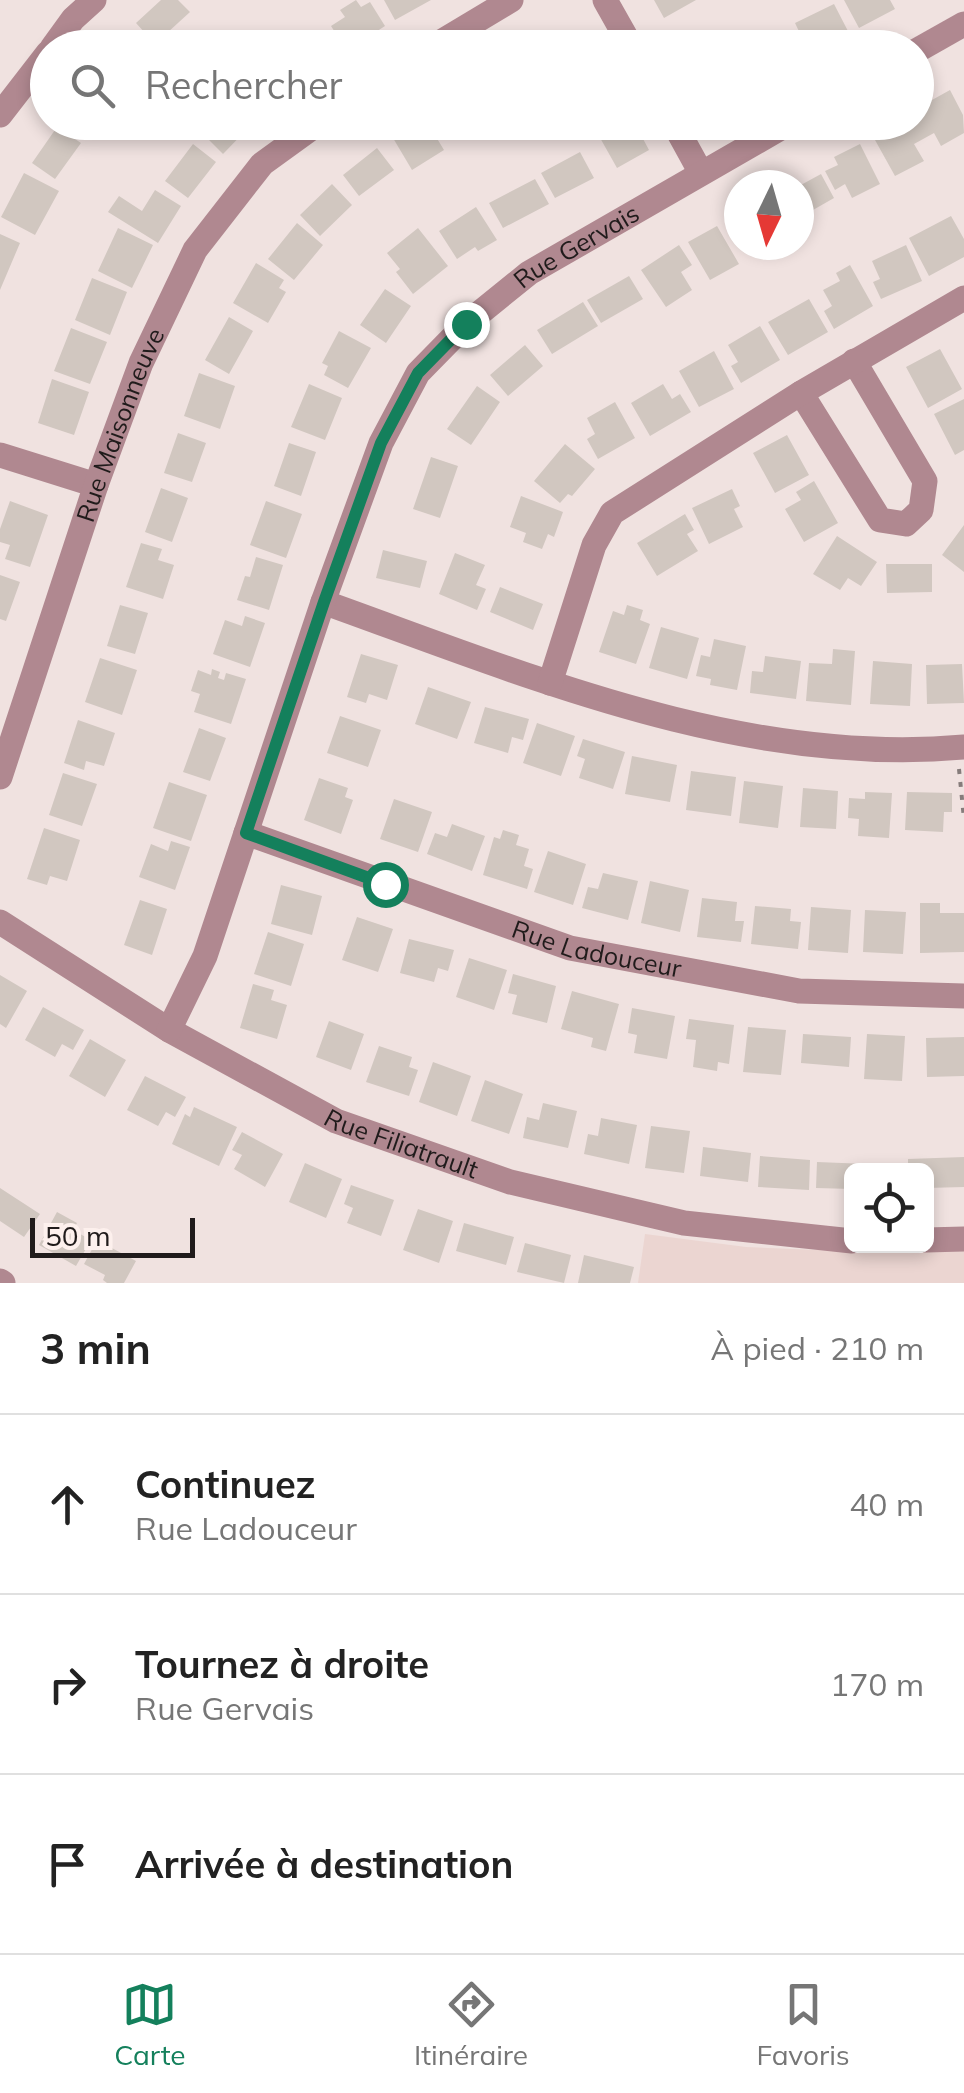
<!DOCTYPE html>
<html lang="fr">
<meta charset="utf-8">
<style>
body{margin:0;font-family:Mulish,sans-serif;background:#f6f6f6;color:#222}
.controls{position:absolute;right:30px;bottom:30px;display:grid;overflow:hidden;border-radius:15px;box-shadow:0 5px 15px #0003}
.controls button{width:90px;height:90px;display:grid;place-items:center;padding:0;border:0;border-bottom:2px solid #e0e0e0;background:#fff;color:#222;font:50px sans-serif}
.compass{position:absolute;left:724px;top:170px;width:90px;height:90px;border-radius:50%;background:#fff;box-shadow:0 5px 15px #0003;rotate:185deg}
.scale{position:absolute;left:30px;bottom:25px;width:165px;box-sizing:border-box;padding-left:10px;border:5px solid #201b1b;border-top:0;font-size:28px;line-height:35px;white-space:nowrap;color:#201b1b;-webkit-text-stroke:8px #fdf0ed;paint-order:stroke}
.stop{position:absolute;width:30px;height:30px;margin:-22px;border:8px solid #14805c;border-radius:50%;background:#fff}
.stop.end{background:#14805c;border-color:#fff;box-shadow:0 2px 10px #0008}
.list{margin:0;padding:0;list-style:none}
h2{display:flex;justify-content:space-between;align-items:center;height:130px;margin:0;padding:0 40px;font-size:42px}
h2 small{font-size:32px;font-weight:400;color:#767676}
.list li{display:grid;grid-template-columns:65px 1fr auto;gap:30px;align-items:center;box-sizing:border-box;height:180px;padding:0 40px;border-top:2px solid #e0e0e0}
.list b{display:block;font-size:38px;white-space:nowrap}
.list p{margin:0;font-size:32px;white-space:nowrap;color:#767676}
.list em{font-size:32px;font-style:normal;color:#767676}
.icon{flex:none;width:55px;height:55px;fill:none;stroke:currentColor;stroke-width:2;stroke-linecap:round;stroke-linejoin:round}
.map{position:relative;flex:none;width:964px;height:1283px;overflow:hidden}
.search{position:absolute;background:#fff;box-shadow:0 5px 15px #0003;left:30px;right:30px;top:30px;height:110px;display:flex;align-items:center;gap:25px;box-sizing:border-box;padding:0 35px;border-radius:55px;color:#767676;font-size:38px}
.sheet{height:670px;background:#fff}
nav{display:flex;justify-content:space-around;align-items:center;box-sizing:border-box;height:140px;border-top:2px solid #e0e0e0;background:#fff;font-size:28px;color:#767676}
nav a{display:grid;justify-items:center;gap:5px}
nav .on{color:#14805c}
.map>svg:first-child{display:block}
</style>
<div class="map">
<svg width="964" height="1283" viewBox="0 0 964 1283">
<rect width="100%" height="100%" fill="#f0e2e0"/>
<path fill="#ebd5d1" d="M645,1234l101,13 123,5 95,-1v32h-326z"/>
<path fill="#d1c7c0" d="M161,0h17l12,12 -35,32 -19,-21z
M356,0l5,7 9,-5 15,24 -34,22h-6l-14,-22 14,-9 -5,-7z
M384,0h47l-36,20z
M654,0h42l-32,18z
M844,0h46l5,9 -36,19z
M834,4l16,31 -25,13h-18l-12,-25z
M318,32l12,16h-33z
M584,32l9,16h-37z
M793,33l8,15h-36z
M950,90l13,25 1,18 -23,13 -7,-13 -20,11 10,17 -29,15 -20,-36 31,-18h10v-5l10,-5 -3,-7z
M80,122h34l-13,17z
M211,122h43l-31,32 -22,-22z
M419,122h8l17,28 -32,20 -19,-32z
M623,122h11l15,28 -32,18 -18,-32z
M57,127l24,16 -26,36 -23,-16z
M193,144l23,18 -28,36 -23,-17z
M860,144l20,40 -28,14 -7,-14 -10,6 -10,-19 13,-6 -4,-8z
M377,148l17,22 -35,26 -16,-21z
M580,152l14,26 -39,20 -14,-25z
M24,173l35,18 -24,44 -34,-18z
M821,174l13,24 -35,20v-32z
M535,179l14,25 -46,24 -14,-25z
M332,184l20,21 -32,31 -20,-21z
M155,190l26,16 -23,37 -50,-31 11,-16 23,15z
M476,207l21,33 -19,11 -3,-4 -18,12 -18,-28z
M951,216l13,23v18l-35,19 -20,-38z
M297,223l26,22 -29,35 -26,-21z
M717,226l22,38 -29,16 -22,-38z
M118,228l35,17 -21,43 -34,-17z
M418,228l30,38 -35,28 -17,-22 4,-3 -13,-16z
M0,234l20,9 -20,47z
M679,245l13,20 -11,7 11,18 -26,17 -25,-37z
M906,245l16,36 -41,18 -8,-17 7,-3 -8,-18z
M256,263l28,17 -5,8 7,4 -18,31 -35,-20z
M850,265l23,41 -39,23 -10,-18 8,-5 -9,-16 17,-9 -4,-8z
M629,276l14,23 -42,24 -14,-23z
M92,278l35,14 -17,43 -35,-15z
M385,289l26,17 -25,37 -26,-18z
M809,299l19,33 -40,23 -20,-33z
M583,302l15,24 -46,28 -15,-24z
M229,317l24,14 -24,43 -24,-14z
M760,326l20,34 -39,23 -10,-17 7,-4 -10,-17z
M71,328l36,14 -17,42 -36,-13z
M339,331l32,17 -23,40 -24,-13 4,-9 -6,-3z
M525,345l18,21 -35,30 -18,-21z
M940,349l22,40 -34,19 -22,-41z
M714,351l20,38 -35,18 -20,-36z
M199,373l36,13 -15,43 -36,-13z
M52,379l37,13 -15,43 -36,-12z
M309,384l33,14 -17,42 -34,-13z
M663,384l9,15 8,-5 11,18 -41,24 -19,-33z
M477,386l23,16 -29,43 -24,-16z
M964,399v51l-9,5 -21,-41z
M615,402l20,36 -37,21 -11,-20 8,-5 -8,-16z
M178,433l28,10 -14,39 -28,-9z
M787,435l22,40 -34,18 -22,-40z
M289,443l27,9 -15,44 -27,-10z
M565,444l30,25 -23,27 -4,-2 -8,9 -26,-22z
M431,457l27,9 -18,52 -27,-9z
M814,481l24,42 -34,19 -19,-33 16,-9 -5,-8z
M161,488l27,10 -16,44 -27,-10z
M732,489l8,17 -6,3 9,18 -34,17 -17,-36z
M521,496l42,16 -9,25 -6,-3 -6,15 -19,-7 3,-9 -16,-6z
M10,501l38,14 -18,52 -25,-8 5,-14 -10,-3v-13z
M266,501l36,13 -16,44 -36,-13z
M685,514l9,16 -7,4 11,17 -41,25 -20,-33z
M964,525v47l-22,-17z
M837,536l40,26 -16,24 -13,-8 -8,12 -27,-16z
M141,543l21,6 -4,11 16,5 -11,34 -37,-12z
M383,550l44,11 -7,27 -44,-10z
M455,553l30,12 -9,20 10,4 -9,21 -38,-16z
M256,557l27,8 -14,45 -32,-10 8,-24 5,1z
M886,564h46v28l-45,1z
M0,575l20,7 -14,39 -6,-2z
M500,587l43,17 -10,26 -43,-18z
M120,605l28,8 -13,41 -28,-8z
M627,605l16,5 -3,10 10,4 -14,40 -37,-12 14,-41 11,4z
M245,616l20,7 -15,44 -37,-13 12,-34 17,6z
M661,627l38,11 -12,41 -38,-11z
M714,639l32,7 -9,44 -27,-5 1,-6 -15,-3 5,-21 9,2z
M833,649l22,2 -4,54 -45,-4 3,-38 23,1z
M361,654l37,11 -11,35 -18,-6 -3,9 -19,-6z
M765,656l36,5 -5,38 -46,-6 2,-22 11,1z
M100,658l37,12 -15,45 -37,-13z
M873,661l39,3 -2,42 -40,-2z
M962,664l2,39 -37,1 -1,-39z
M212,669l8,3 -2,6 6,2 2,-7 20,6 -15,45 -37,-12 6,-18 -9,-3 7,-21 13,5z
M428,687l43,15 -14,37 -42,-15z
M485,707l44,12 -6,21 -11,-3 -4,16 -34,-10z
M340,716l41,14 -13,37 -41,-14z
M78,720l37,13 -11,33 -18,-5 -2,9 -20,-7z
M537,723l38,13 -14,40 -38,-13z
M199,728l27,10 -16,43 -27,-9z
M583,739l42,13 -12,37 -34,-11 6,-19 -8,-3z
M632,756l45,9 -7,37 -45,-8z
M691,771l45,6 -5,39 -45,-6z
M63,773l34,11 -15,42 -33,-11z
M319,778l29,10 -3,9 8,3 -12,34 -37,-14z
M744,781l39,5 -5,42 -39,-5z
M169,782l38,13 -16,46 -38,-13z
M803,788l35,3 -2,38 -36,-2z
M865,792l27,1 -3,45 -31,-2 1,-17 -11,-1 1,-20 16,1z
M907,792l45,1v19h-8l-1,20 -38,-2z
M394,799l38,13 -14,40 -38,-13z
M452,824l33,12 -13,35 -45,-17 8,-21 12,4z
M44,828l36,12 -13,41 -17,-5 -3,9 -20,-6z
M503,830l16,5 -3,10 13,4 -5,17 9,3 -6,20 -44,-14 11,-38 6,2z
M171,841l19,6 -15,43 -36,-13 12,-33 17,7z
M548,851l38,13 -13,41 -39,-13z
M603,873l35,8 -10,39 -46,-12 6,-21 10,2z
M650,881l39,9 -9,42 -39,-9z
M281,885l41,11 -10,39 -41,-11z
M702,898l35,4 -2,19h9l-3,21 -44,-5z
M140,900l27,9 -15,46 -28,-10z
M920,903h20v10h24v39l-44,1z
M755,906l36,3 -1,12 11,1 -3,27 -47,-5z
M811,907l40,3 -3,43 -40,-3z
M865,910l41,2 -3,42 -40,-2z
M357,917l36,12 -15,43 -36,-12z
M268,932l36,12 -13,42 -37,-12z
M409,939l45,11 -6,21 -10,-3 -4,14 -34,-9z
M469,958l38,12 -13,40 -38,-13z
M513,974l43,12 -9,37 -35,-9 5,-19 -9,-2z
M0,975l27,16 -21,37 -6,-4z
M253,984l21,6 -3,10 16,5 -10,34 -37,-11z
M572,991l47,13 -13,47 -15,-4 2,-9 -32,-9z
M43,1007l41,23 -11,20 -11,-6 -7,13 -30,-17z
M632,1008l43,8 -8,43 -33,-6 3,-18 -9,-2z
M689,1019l45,6 -5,39 -11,-2 -1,9 -24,-4 3,-27 -10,-1z
M329,1021l35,13 -13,36 -35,-13z
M748,1027l38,3 -5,45 -38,-3z
M803,1034l48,3 -2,30 -48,-4z
M867,1034l38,2 -3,45 -38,-2z
M964,1037v39l-37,1 -1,-39z
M90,1039l36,21 -21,37 -36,-21z
M379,1046l33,11 -3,10 9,3 -9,26 -43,-14z
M433,1062l38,14 -14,40 -38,-14z
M145,1076l41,21 -11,20 -9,-5 -8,14 -31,-16z
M485,1080l38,14 -14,40 -38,-13z
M543,1103l34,8 -9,37 -45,-10 4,-21 12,3z
M194,1107l43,20 -18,39 -47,-22 13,-30 5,3z
M601,1118l36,7 -8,39 -45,-10 4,-20 10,2z
M651,1126l39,5 -6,42 -39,-5z
M242,1132l41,22 -18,33 -31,-18 8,-14 -10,-5z
M703,1147l48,6 -3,29 -48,-6z
M760,1156l50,4 -1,30 -51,-3z
M964,1157v30l-38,1v-18h-18v-11z
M817,1162l50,2 -1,6h-14v19l-36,-1z
M305,1163l37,16 -16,39 -37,-16z
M351,1185l43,15 -13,36 -34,-13 6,-15 -9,-4z
M0,1188l40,26 -16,23 -24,-16z
M418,1209l35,12 -14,42 -36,-13z
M57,1212l20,11 -4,7 18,10 -15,26 -37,-21z
M464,1223l50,14 -8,28 -50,-14z
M97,1240l39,21 -12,22h-17l-4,-3 2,-5 -21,-11z
M525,1243l46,12 -7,28 -47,-11z
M584,1255l50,12 -4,16h-52z"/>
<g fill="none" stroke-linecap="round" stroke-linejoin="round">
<path stroke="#867c7b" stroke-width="4" stroke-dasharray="5 8" stroke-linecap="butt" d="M959,769l5,50"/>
<g stroke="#b08890" stroke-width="25">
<path d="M605,0l27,48"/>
<path d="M52,48l21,-29 21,-19"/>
<path d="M431,48l80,-48"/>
<path d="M916,51l48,-27"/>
<path d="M0,115l48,-62"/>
<path d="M673,122l28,51"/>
<path d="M801,393l79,127 26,4 15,-14 4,-29 -71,-120"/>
<path d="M0,455l96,30"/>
<path d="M323,602c204,73 419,165 641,145"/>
<path d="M550,683l44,-138 18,-32 189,-120 163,-95"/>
<path id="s1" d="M0,777l96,-292 45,-122 54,-113 67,-86 58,-42"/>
<path id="s2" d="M246,833l324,115 229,43 165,5"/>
<path id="s3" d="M0,922l169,108 167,91 174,61 140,33 34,8 168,18"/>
<path id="s4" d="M169,1030l36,-74 118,-354 58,-159 37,-70 48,-49 63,-51 262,-151"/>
<path d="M926,1240l38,-1"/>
</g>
<path stroke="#b08890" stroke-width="25" d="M0,1281l3,2"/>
</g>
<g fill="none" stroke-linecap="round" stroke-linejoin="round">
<path stroke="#14805c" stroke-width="12" d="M385,884l-139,-51 78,-231 57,-159 37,-70 48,-49"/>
</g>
<g text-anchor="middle" stroke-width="9" stroke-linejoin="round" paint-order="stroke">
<g font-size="25" fill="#201b1b" stroke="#fdf0ed">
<text dy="9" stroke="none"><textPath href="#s4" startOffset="908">Rue Gervais</textPath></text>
<text dy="9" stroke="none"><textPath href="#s1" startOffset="372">Rue Maisonneuve</textPath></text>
<text dy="9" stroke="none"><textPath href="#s2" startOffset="370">Rue Ladouceur</textPath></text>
<text dy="9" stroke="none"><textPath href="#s3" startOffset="460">Rue Filiatrault</textPath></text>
</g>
</g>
</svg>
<div class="controls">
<button><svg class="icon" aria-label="locate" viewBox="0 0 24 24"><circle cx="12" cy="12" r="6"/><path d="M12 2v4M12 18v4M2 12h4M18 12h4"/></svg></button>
</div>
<svg class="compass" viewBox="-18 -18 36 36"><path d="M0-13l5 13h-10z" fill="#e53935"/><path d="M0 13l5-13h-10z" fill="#767676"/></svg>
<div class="scale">50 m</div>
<div class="stop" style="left:385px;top:884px"></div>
<div class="stop end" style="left:466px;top:324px"></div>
<div class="search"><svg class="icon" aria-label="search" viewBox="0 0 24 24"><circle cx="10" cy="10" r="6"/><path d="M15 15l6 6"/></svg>Rechercher</div>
</div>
<section class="sheet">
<h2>3 min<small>À pied · 210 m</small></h2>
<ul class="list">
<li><svg class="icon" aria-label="ahead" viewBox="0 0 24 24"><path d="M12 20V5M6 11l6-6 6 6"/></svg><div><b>Continuez</b><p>Rue Ladouceur</p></div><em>40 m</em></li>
<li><svg class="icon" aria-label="right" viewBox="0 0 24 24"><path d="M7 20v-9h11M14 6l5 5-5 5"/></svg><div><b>Tournez à droite</b><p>Rue Gervais</p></div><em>170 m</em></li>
<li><svg class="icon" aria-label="arrive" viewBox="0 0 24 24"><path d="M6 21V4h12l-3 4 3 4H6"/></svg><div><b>Arrivée à destination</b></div></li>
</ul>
</section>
<nav>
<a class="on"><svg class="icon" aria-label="map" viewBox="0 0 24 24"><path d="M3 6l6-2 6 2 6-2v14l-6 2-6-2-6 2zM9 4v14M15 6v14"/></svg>Carte</a>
<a><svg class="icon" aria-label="directions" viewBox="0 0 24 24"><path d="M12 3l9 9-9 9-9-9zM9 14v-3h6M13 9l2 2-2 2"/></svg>Itinéraire</a>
<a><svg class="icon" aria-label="saved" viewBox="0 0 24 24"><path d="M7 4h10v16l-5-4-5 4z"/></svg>Favoris</a>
</nav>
